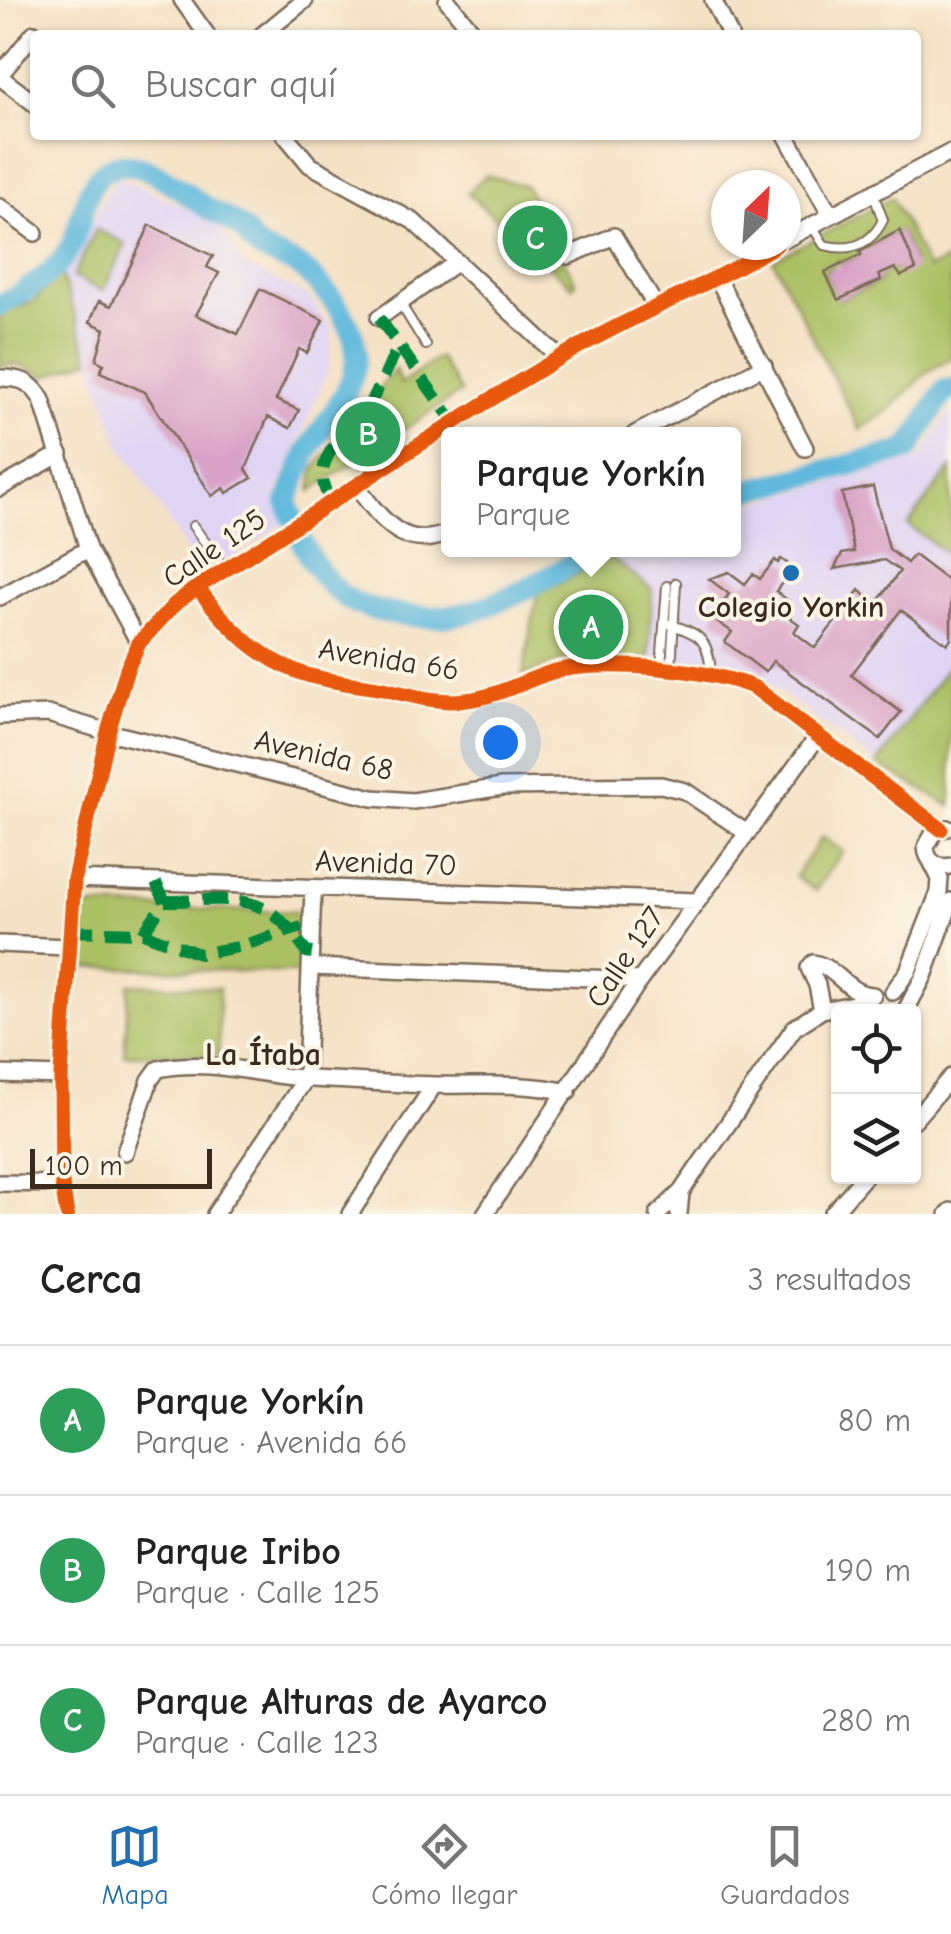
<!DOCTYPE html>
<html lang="es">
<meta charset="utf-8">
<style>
body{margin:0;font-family:"Comic Neue",sans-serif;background:#f2f2f2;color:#222}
.controls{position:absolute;right:30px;bottom:30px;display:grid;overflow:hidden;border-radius:10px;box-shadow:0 2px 8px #0004}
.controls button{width:90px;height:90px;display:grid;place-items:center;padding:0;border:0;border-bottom:2px solid #e0e0e0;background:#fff;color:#222;font:50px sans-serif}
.compass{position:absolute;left:711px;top:170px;width:90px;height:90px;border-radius:50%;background:#fff;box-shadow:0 2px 8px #0004;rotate:25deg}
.scale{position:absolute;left:30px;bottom:25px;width:182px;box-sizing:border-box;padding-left:10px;border:5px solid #3b2a1e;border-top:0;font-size:28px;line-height:35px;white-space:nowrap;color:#3b2a1e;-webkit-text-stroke:8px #fcf5e5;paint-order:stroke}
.you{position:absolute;left:500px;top:742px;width:35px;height:35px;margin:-25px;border:8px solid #fff;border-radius:50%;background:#1a73e8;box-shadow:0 0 0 15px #1a73e833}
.badge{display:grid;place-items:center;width:65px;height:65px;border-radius:50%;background:#1f6fb2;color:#fff;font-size:32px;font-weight:700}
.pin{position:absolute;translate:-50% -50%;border:5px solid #fff;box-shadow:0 2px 10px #0006}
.popup{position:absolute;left:441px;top:427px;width:300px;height:130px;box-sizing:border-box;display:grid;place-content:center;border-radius:10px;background:#fff;filter:drop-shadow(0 2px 8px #0005);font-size:32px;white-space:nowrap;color:#767676}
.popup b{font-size:38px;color:#222}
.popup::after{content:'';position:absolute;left:50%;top:100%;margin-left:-20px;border:20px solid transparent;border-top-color:#fff}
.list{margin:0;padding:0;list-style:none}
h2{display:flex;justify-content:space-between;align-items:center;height:130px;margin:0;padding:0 40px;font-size:42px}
h2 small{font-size:32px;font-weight:400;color:#767676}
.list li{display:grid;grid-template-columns:65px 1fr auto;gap:30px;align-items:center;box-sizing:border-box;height:150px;padding:0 40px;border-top:2px solid #e0e0e0}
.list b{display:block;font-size:38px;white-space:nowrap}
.list p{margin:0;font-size:32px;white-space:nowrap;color:#767676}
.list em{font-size:32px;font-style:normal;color:#767676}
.icon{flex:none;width:55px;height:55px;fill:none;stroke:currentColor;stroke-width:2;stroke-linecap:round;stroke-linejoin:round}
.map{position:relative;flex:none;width:951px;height:1214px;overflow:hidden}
.search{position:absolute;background:#fff;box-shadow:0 2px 8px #0004;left:30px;right:30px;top:30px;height:110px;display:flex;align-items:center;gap:25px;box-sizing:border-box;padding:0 35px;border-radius:10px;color:#767676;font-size:38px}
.sheet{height:580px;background:#fff}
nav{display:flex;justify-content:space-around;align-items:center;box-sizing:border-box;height:140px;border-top:2px solid #e0e0e0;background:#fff;font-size:28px;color:#767676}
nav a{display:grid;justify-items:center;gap:5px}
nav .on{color:#1f6fb2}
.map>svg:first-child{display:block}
</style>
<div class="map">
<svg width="951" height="1214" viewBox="0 0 951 1214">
<rect width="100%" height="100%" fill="#fcf5e5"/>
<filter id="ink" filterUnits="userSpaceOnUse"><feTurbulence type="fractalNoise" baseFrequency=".01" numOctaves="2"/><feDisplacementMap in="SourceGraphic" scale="20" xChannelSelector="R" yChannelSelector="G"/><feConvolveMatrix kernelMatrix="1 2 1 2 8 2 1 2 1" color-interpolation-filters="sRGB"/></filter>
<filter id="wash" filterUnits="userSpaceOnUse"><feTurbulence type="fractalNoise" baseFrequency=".0048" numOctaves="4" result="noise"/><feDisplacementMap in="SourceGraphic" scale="40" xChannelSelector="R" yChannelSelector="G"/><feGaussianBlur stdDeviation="2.25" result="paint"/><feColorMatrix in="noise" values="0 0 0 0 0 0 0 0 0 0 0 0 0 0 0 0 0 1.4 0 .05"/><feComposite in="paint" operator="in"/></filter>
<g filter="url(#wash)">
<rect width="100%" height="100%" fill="#f5e1c5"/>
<path fill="#e0d4f4" d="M117,176l101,47 26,42 65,32 24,34 -5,40 -53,126 12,24 -83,55 -85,-133 -58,-169z
M951,409v252l-74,103 -110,-82 -19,-10 -34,-9 -65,-4 3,-69 -42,-33 20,-7h104v-38l37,-14 149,-39z"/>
<path fill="#abbf64" stroke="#737441" stroke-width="2.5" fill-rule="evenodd" d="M486,175l40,11 50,97 -4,3 -105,-93z
M892,198l36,71 23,-11v101l-23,12 -39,39 -29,20 -87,-170zM900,231l14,30 -15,10 -4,-3 -16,7 2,6 -42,19 -14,-28 14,-12 3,4 19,-9 -5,-10 6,-2 4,8 9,-4 -1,-4z
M96,229l30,15 -23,47 -30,-14z
M61,274l29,86 -47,17c-15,-11 -25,-14 -43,-11v-53l33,-11z
M439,357l22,35 -150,99 3,-22 81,-100 6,15z
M951,468v89l-43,-32z
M610,557l42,32 -3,70 -88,2 -38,15 14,-81z
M951,662v144l-74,-42z
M822,837l21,14 -28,40 -20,-15z
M78,906l225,6 -2,61 -224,-6z
M129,984l90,4v67h-95z"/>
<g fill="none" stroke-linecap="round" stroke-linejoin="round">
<path stroke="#60b9dd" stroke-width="22" d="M0,305c25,-13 56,-32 70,-57 13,-23 13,-67 39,-80 29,-15 72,23 95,38 11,7 28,14 38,23 6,6 8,12 15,17 14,11 34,13 47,24 22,20 50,50 52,82 2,37 -32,69 -49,101 -7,15 -13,33 -20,49l6,16
M734,494l174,-44 37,-60 6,-1
M300,537c9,23 30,54 53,65 28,14 83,19 113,11 38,-10 97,-44 132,-63"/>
</g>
<g id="blocks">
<path fill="#d9a2c6" d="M150,225l63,31 -6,11 12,6 -23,42 42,19 22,-45 63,31 -16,33 -8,-4 -23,51 23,10 -9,18 -22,-11 -22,52 6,9 -25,15 -3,-5 -12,8 -67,-104 -45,-20 4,-8 -8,-4 9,-31 -15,-7 9,-21 12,5z
M900,230l16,39 -15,7 -6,-8 -16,7 2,5 -43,20 -13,-28 36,-17 -1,-3z
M873,487l16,62 18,14 7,-8 37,28v56l-4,5 -46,-34 -50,65 50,37 -21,27 -107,-78 -8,11 -40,-30 7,-10 -20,-14 17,-24 -20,-15 20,-7 16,12 8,-10 7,5 15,-19 3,3 3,-4 10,7 -3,4 3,1 -15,20 11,9 -8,10 20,14 -5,8 21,16 44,-58 17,14 24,-33 -16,-11 -50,9 8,-15 12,-2 -12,-59z"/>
</g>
</g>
<g filter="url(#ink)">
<use href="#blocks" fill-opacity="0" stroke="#7c6a58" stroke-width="2.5"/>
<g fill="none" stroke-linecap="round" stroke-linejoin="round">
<g stroke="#7c6a58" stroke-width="12">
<path id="service" d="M811,224l13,21c26,7 47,0 59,-25l-10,-27
M400,303l26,42
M193,526l33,44
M669,624c32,10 40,16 42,50
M661,667l6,-81
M671,669l5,-86"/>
</g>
<g stroke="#7c6a58" stroke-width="20">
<path id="minor" d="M182,0l25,35
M447,0l28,35
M713,0l17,35
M262,35l43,-35
M0,75l34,-42
M0,77l35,27
M285,135l25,30 103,56 147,137
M786,135l44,79
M0,207l35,26
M786,239l165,-87
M568,256l46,-20 41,69
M718,279l87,169
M379,318l78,-56
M0,378c21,0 31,3 42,22l46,149 51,94
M635,434l129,-68
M357,487c24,32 47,65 91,46
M0,488l60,-34
M197,587c28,37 59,70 104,86 25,9 56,11 82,16 27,6 55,15 83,11 31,-3 57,-19 86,-28 45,-14 161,-3 203,16l186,141
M0,597l88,-48
M0,716l48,-2 60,18 265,66 40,3 89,-14 159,-2 24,6 62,42
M947,828l-12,3 -9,16c1,14 10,22 25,19
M74,879l622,22
M0,944l67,3
M312,967l328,13
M893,992l15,-21 31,-79 1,-13 -9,-18
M822,1010l-5,-25 -8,-17 4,-5c25,4 34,32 60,32
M905,1012l19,-36 27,-75
M0,1074l61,2
M914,1120l37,-43
M125,1152l25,-72 8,-11c51,-11 104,7 154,10 42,2 83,5 125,6 44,1 88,-3 131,7
M0,1183l62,1
M67,1214l-5,-30 -1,-108 13,-197 34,-147 19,-63 12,-26 35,-38 23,-18c122,-74 239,-157 362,-229 71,-42 147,-71 217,-113
M215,1214l91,-136 7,-189
M350,1214l84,-129
M485,1214l155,-234 178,-244
M658,1214l23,-22
M679,1214l2,-22 113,-164 28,-18 47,-9
M832,1214l33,-38
M948,1214l3,-3"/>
</g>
<use href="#service" stroke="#fff" stroke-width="8"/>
<use href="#minor" stroke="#fff" stroke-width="15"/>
<path stroke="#00873e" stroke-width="12" stroke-dasharray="25 12" stroke-linecap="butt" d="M379,318l76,106
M340,436l19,22
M332,504c-26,-41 9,-65 33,-95 15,-18 23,-43 34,-64
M165,901c68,0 100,-14 141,51l6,1
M69,931l74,2 56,21 39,-7 64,-20
M143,933l22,-32 -9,-18"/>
<g stroke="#fcf5e5" stroke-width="21">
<path id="cycleway" d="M197,587c28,37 59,70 104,86 25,9 56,11 82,16 27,6 55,15 83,11 31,-3 57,-19 86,-28 45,-14 161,-3 203,16l186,141
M67,1214l-5,-30 -1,-108 13,-197 34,-147 19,-63 12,-26 35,-38 23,-18c122,-74 239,-157 362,-229 71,-42 147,-71 217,-113"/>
</g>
<use href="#cycleway" stroke="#e8590c" stroke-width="15"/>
</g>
</g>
<circle fill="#1f6fb2" stroke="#fcf5e5" stroke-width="4" cx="791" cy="573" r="10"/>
<g text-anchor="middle" stroke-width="8" stroke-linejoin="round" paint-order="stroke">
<g font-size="30" fill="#3b2a1e" stroke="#fcf5e5">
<text transform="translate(214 548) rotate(-34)" y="10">Calle 125</text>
<text transform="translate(389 659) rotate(9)" y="10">Avenida 66</text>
<text transform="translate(324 755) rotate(13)" y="10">Avenida 68</text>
<text transform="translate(386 863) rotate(2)" y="10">Avenida 70</text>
<text transform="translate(625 957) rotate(-56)" y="10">Calle 127</text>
</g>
<g font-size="30" font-weight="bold" fill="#3b2a1e" stroke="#fcf5e5">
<text x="791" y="617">Colegio Yorkin</text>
</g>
<g font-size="32" font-weight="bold" fill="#3b2a1e" stroke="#fcf5e5">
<text x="263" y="1065">La Ítaba</text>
</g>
</g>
</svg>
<div class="controls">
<button><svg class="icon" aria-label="locate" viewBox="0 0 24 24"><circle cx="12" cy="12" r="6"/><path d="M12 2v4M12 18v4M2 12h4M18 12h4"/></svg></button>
<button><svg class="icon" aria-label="layers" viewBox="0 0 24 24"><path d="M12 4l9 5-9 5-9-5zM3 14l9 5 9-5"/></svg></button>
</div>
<svg class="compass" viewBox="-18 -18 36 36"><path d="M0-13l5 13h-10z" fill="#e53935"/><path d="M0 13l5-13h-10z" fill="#767676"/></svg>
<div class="scale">100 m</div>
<div class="you"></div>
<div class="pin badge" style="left:591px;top:627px;background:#2e9e5b">A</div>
<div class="popup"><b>Parque Yorkín</b>Parque</div>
<div class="pin badge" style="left:368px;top:434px;background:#2e9e5b">B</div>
<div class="pin badge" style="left:535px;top:238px;background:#2e9e5b">C</div>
<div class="search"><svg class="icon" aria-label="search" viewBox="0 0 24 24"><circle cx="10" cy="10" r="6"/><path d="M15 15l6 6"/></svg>Buscar aquí</div>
</div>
<section class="sheet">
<h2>Cerca<small>3 resultados</small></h2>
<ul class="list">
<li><span class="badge" style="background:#2e9e5b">A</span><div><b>Parque Yorkín</b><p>Parque · Avenida 66</p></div><em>80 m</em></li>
<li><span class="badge" style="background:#2e9e5b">B</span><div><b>Parque Iribo</b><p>Parque · Calle 125</p></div><em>190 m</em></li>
<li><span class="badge" style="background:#2e9e5b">C</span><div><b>Parque Alturas de Ayarco</b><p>Parque · Calle 123</p></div><em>280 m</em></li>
</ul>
</section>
<nav>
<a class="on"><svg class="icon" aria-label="map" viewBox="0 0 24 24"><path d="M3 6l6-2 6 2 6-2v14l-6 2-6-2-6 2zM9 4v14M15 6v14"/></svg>Mapa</a>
<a><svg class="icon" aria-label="directions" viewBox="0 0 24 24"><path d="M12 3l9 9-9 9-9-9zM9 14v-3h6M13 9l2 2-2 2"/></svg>Cómo llegar</a>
<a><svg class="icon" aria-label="saved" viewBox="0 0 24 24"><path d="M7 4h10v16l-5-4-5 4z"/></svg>Guardados</a>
</nav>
